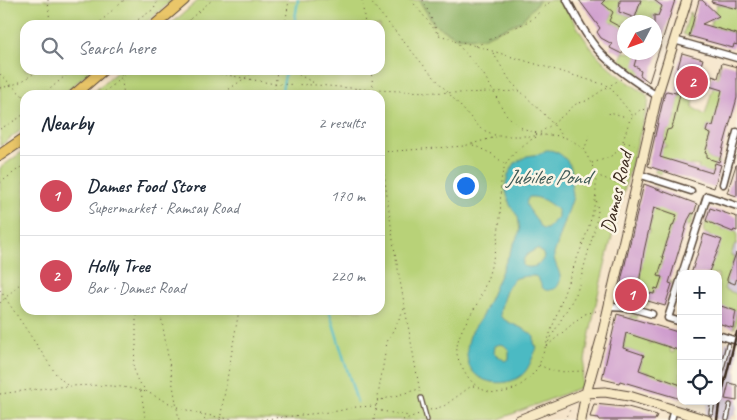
<!DOCTYPE html>
<meta charset="utf-8">
<style>
body{margin:0;font-family:Caveat,sans-serif;background:#f6f6f7;color:#1f2937}
.controls{position:absolute;right:15px;bottom:15px;display:grid;overflow:hidden;border-radius:10px;box-shadow:0 2px 8px #0003}
.controls button{width:45px;height:45px;display:grid;place-items:center;padding:0;border:0;border-bottom:1px solid #e0e1e3;background:#fff;color:#1f2937;font:25px sans-serif}
.compass{position:absolute;left:617px;top:15px;width:45px;height:45px;border-radius:50%;background:#fff;box-shadow:0 2px 8px #0003;rotate:229deg}
.you{position:absolute;left:465px;top:185px;width:18px;height:18px;margin:-12px;border:4px solid #fff;border-radius:50%;background:#1a73e8;box-shadow:0 0 0 8px #1a73e833}
.badge{display:grid;place-items:center;width:32px;height:32px;border-radius:50%;background:#d1495b;color:#fff;font-size:16px;font-weight:700}
.pin{position:absolute;translate:-50% -50%;border:2px solid #fff;box-shadow:0 1px 5px #0006}
.list{margin:0;padding:0;list-style:none}
h2{display:flex;justify-content:space-between;align-items:center;height:65px;margin:0;padding:0 20px;font-size:21px}
h2 small{font-size:16px;font-weight:400;color:#747a83}
.list li{display:grid;grid-template-columns:32px 1fr auto;gap:15px;align-items:center;box-sizing:border-box;height:80px;padding:0 20px;border-top:1px solid #e0e1e3}
.list b{display:block;font-size:19px;white-space:nowrap}
.list p{margin:0;font-size:16px;white-space:nowrap;color:#747a83}
.list em{font-size:16px;font-style:normal;color:#747a83}
.icon{flex:none;width:28px;height:28px;fill:none;stroke:currentColor;stroke-width:2;stroke-linecap:round;stroke-linejoin:round}
.map{position:relative;flex:none;width:737px;height:420px;overflow:hidden}
.search{position:absolute;background:#fff;box-shadow:0 2px 8px #0003;left:20px;top:20px;width:365px;height:55px;display:flex;align-items:center;gap:12px;box-sizing:border-box;padding:0 18px;border-radius:15px;color:#747a83;font-size:19px}
.panel{position:absolute;background:#fff;box-shadow:0 2px 8px #0003;left:20px;top:90px;width:365px;height:225px;border-radius:15px}
.map>svg:first-child{display:block}
</style>
<div class="map">
<svg width="737" height="420" viewBox="0 0 737 420">
<rect width="100%" height="100%" fill="#fcf5e5"/>
<filter id="ink" filterUnits="userSpaceOnUse"><feTurbulence type="fractalNoise" baseFrequency=".02" numOctaves="2"/><feDisplacementMap in="SourceGraphic" scale="10" xChannelSelector="R" yChannelSelector="G"/><feConvolveMatrix kernelMatrix="1 2 1 2 8 2 1 2 1" color-interpolation-filters="sRGB"/></filter>
<filter id="wash" filterUnits="userSpaceOnUse"><feTurbulence type="fractalNoise" baseFrequency=".0096" numOctaves="4" result="noise"/><feDisplacementMap in="SourceGraphic" scale="20" xChannelSelector="R" yChannelSelector="G"/><feGaussianBlur stdDeviation="1.12" result="paint"/><feColorMatrix in="noise" values="0 0 0 0 0 0 0 0 0 0 0 0 0 0 0 0 0 1.4 0 .05"/><feComposite in="paint" operator="in"/></filter>
<g filter="url(#wash)">
<rect width="100%" height="100%" fill="#f5e3c8"/>
<path fill="#cbbfd5" d="M735,244h2v50l-13,-4 11,-34 -4,-1z
M726,342l11,3 -1,27 1,35 -3,9h-3l-1,4h-11l-14,-5 3,-14h10v-33z"/>
<path fill="#b8d278" stroke="#7a7e4b" d="M0,0h172l-29,25h-118v45h66l-29,25h-37v32l-25,19z
M199,0h220l15,24 22,13 26,1 39,-17 19,-21h22c13,23 25,47 45,65 12,12 28,21 41,31l-1,3 2,2c-26,94 -54,188 -68,285l-2,2 -82,32h-497v-252l25,-18v160h355v-215h-290l29,-25h261v-45h-210z
M602,0h18l-1,12 16,6 6,-18h16l-1,2 7,1 -5,13 -6,-1v2l4,1 -2,4h-19l1,-4 -2,4h-10v12l-4,-2 -1,-6 -8,-4 -6,8 8,-18 -1,-1 -1,1 -14,-5z
M717,4l20,4v26l-27,-8 3,-9h4l1,-2 -4,-3z
M690,12l2,7 -2,18 -7,-3z
M624,51v1l14,1 1,17 4,1 -3,4 -20,-15z
M721,61l-2,11 18,17 -16,8 -7,27 -2,2 -4,-1 -2,7 5,2 -1,2 6,2v3l-7,-2 -4,14 2,1v3l3,1v1l9,3 -1,2 -3,-1 -3,10 -4,-1 -1,5 -10,-3 2,-8 -9,-1 -3,6 -4,-2 1,-5 -3,-1 -2,5 -14,-9 -4,15 -6,-2 7,-26 4,1v-3l-2,-1 3,-13 1,1 5,-11h1l2,-4 -3,-1 3,-5 4,-16 14,8 -2,5 13,8z
M652,187l6,1 -1,2c9,10 20,25 32,30l3,-7 2,1 -4,12 -11,-3 -7,3 -3,9 4,7 -6,-2 -2,4 5,7 -6,-1 -2,6 6,2 -6,4 -1,5 3,1 -1,4 -3,-2 -2,6 4,1v2l10,3v2l-6,-2 -4,14 -7,-8 -1,6 -2,-1 -4,12 -8,-2 -9,-13v-2h8l1,-7h-8l1,-3h7l1,-6 -7,-1v-1l8,-1v-3l-4,-1 5,-7 -6,-2 5,-24 -9,-2 16,3v-4l-6,-1 1,-5 6,1 2,-5 -7,-2z
M711,218l13,5 -2,7 3,1 1,-3 11,3v13h-2l-4,11 4,1 -11,33 13,5v27l-2,7h-2l3,-17 -7,-3 -3,8 -8,-12v-30h-12l1,-19 8,3 3,-8 -5,-13 -10,-5 3,-10 4,1z
M631,316h6l-3,20 15,4 -1,3 2,1 1,-3 15,5 7,-5 -3,11 3,1 2,-4 4,1 2,-7v42l-18,-5 1,-3 -4,-1 -3,7 -10,-4 2,-6 -8,-2 -3,6 5,-22 -20,-7 3,-14 -4,-1z"/>
<path fill="#92b468" stroke="#666f43" d="M419,0h86l1,1 2,-1h32l-19,21 -39,17 -26,-1 -22,-13z"/>
<path fill="#4bbac3" stroke="#437270" fill-rule="evenodd" d="M546,150c12,-1 25,11 26,23 0,3 -1,5 -1,8 0,6 2,10 2,16l-19,57c-1,13 13,22 2,34 -18,8 -12,-7 -21,-12 -2,0 -6,0 -8,0 -4,1 -9,1 -12,3 -10,8 -14,25 -15,37 10,10 25,10 34,21v6l3,5c-5,9 -7,20 -15,27 -14,12 -41,10 -51,-6 -5,-8 -5,-20 -2,-30 2,-8 9,-16 13,-23 13,-28 24,-57 38,-85l-2,-14 -8,-12 -5,-17 3,-13 7,-12 12,-7 13,-2zM529,197c12,-1 20,6 29,13v7l-11,12h-5c-4,-4 -5,-10 -9,-14 -4,-7 -10,-10 -4,-18zM537,249l5,3 2,5c-4,9 -12,12 -21,9 -2,-9 7,-14 14,-17zM500,344l4,1 5,5v9l-4,2 -11,-8 1,-7z"/>
<g fill="none" stroke-linecap="round" stroke-linejoin="round">
<path stroke="#4bbac3" stroke-width="2.5" d="M294,25l4,-25
M281,95l5,-25
M329,310l28,92"/>
</g>
<g id="blocks">
<path fill="#cf9dce" fill-rule="evenodd" d="M579,0h26l-3,3 11,9 -4,9 15,8v20l-2,5 -12,-6 2,-4 -11,-6 -4,-6 3,-4z
M620,0h21l-6,18 -16,-6z
M654,0h21l-26,82 -9,-7 1,-4 -2,-1v-2l-5,-2 4,-14h16v-37l4,1 4,-10z
M699,0h3l17,16 -17,8 35,10v11l-3,-1 -1,4 -44,-12z
M712,0h25v9l-26,-7z
M682,53l21,6 -2,6 3,1 -4,10h-1l-3,6 -3,-1 -5,13 -12,-3 3,-10 -2,-1 2,-5 -3,-1z
M722,63l15,4v31l-18,64 -9,-3v-1l-3,-1v-3l-2,-1 6,-19 -5,-2 2,-7 5,1 9,-36 -13,-4 3,-10 6,2z
M667,91l13,3 -6,27 -3,8 -4,1 -7,27 52,16 3,-10 6,2 -7,23 -66,-22 17,-74z
M736,165h1v31l-10,-3z
M644,184l53,20 -3,10 -2,-1 -4,7 -13,43 -6,20 3,1 -7,22 -24,-7 -1,4 -22,-2 4,-24zM654,207l23,8 -4,11h-1l-10,31h2l-6,19 4,1 -4,12 -3,-1 -1,6 -16,-3 6,-40z
M710,208l27,9v14l-3,-1 -1,2 -27,-11z
M704,234l18,6 -4,10 -10,24h-17z
M736,253l1,24 -2,7 -8,-3v-2z
M718,305l18,6 -3,17 -15,-5z
M617,314l64,19 -3,17 -52,-17 -3,15 21,7 -5,15 42,15v14l-61,-18 -1,2 -17,-4z
M729,383l8,2v16l-12,-2z
M594,404l30,3v-1l33,9 -2,5h-56v-2l-9,-1z"/>
</g>
</g>
<g filter="url(#ink)">
<use href="#blocks" fill-opacity="0" stroke="#574638" stroke-width="1"/>
<g fill="none" stroke-linecap="round" stroke-linejoin="round">
<g stroke="#574638" stroke-width="5.5">
<path id="lane" d="M718,384l10,-39
M421,398l6,22
M711,413l2,-12
M727,419l3,-14"/>
</g>
<g stroke="#574638" stroke-width="9">
<path id="street" d="M567,0c9,17 18,35 31,50 16,18 39,33 59,46
M674,40l63,18
M638,174l53,17
M723,184l14,-52
M682,274l25,-78 30,10
M681,278l-13,40 13,4
M608,307l23,1 21,6
M718,335l19,6
M671,420l3,-11"/>
</g>
<g stroke="#574638" stroke-width="11">
<path id="secondary" d="M519,420l67,-27 19,-1 24,4 78,24
M581,420l5,-27 16,-57 55,-240 30,-96"/>
</g>
<g stroke="#574638" stroke-width="12">
<path id="primary" d="M155,25l29,-25
M74,95l29,-25
M0,155l25,-17"/>
</g>
<path stroke="#574638" stroke-width="1" stroke-dasharray="1 4" stroke-linecap="butt" d="M48,0l2,25h2
M362,0l3,25
M369,0l56,67 56,62 16,7h41
M411,0l28,35 170,51 12,-7
M423,0l15,33
M189,20l8,5
M97,25l24,-23 4,-2
M130,25l24,-16 4,-9
M183,25l29,-25
M285,25l4,-25
M455,41l29,34 21,38 14,14 24,8
M476,46l55,-26 21,-20
M493,53l18,29 35,34 16,19
M120,70l4,25
M201,70l74,14 42,1 56,5 86,3 61,-2
M290,70l26,14
M371,70l3,25
M0,74l25,24
M0,88c16,-3 26,-8 38,-18
M43,95l29,-25
M101,95l29,-25
M221,95l35,-25
M274,95l3,-25
M609,114l1,-2 19,6
M0,129l19,-11 6,-5
M536,135l17,-11 23,-20 10,-3 23,-15 24,30
M551,135c14,1 27,6 35,19 4,7 8,14 9,21 6,33 -16,76 -27,107 -10,28 -19,55 -29,83 -16,28 -53,41 -73,9 -3,-6 -8,-13 -9,-20 -2,-19 13,-37 21,-52 4,-8 7,-17 10,-25 6,-20 10,-39 12,-59 2,-20 -3,-38 7,-56 6,-9 22,-23 32,-26 4,-1 8,-1 12,-1z
M623,141l7,-22 11,-10 5,1
M380,145l14,102 26,145
M473,145l19,9 14,11
M584,150l6,-16
M382,152l82,-6 32,-9
M592,163c13,-4 26,-7 31,-21l13,3
M596,175l31,12
M0,183l25,-19
M0,290l56,84 12,12
M0,303l25,-24
M136,310v37l-3,17 3,14 11,14 30,15 23,7 6,6
M160,310l19,110
M546,346l31,-54 17,-61 4,-18 -2,-17
M547,346l31,-27 7,-5 15,-4
M539,365l16,7 29,-1
M141,391l4,26 1,3
M0,394c44,-6 103,-15 146,-2
M377,401l42,-12
M376,410l33,6
M430,410l14,-4 26,-19 4,-1
M200,414l36,6
M220,420l19,-110
M256,420l82,-9 18,-4 20,-1
M374,420l13,-78 17,-33
M403,420l16,-6
M564,420l6,-10v-2"/>
<use href="#lane" stroke="#fff" stroke-width="3"/>
<use href="#street" stroke="#fff" stroke-width="6"/>
<use href="#secondary" stroke="#f7e8c3" stroke-width="9"/>
<use href="#primary" stroke="#eac669" stroke-width="10"/>
<path stroke="#3b2a1e" stroke-width="2.5" d="M717,420l2,-15 18,-73"/>
</g>
</g>
<g text-anchor="middle" stroke-width="5" stroke-linejoin="round" paint-order="stroke">
<g font-size="20" fill="#3b2a1e" stroke="#fcf5e5">
<text transform="translate(616 192) rotate(-77)" y="7">Dames Road</text>
</g>
<g font-size="21" font-style="italic" fill="#415c58" stroke="#fcf5e5">
<text x="548" y="184">Jubilee Pond</text>
</g>
</g>
</svg>
<div class="controls">
<button>+</button>
<button>−</button>
<button><svg class="icon" aria-label="locate" viewBox="0 0 24 24"><circle cx="12" cy="12" r="6"/><path d="M12 2v4M12 18v4M2 12h4M18 12h4"/></svg></button>
</div>
<svg class="compass" viewBox="-18 -18 36 36"><path d="M0-13l5 13h-10z" fill="#e53935"/><path d="M0 13l5-13h-10z" fill="#747a83"/></svg>
<div class="you"></div>
<div class="pin badge" style="left:631px;top:295px">1</div>
<div class="pin badge" style="left:692px;top:82px">2</div>
<div class="search"><svg class="icon" aria-label="search" viewBox="0 0 24 24"><circle cx="10" cy="10" r="6"/><path d="M15 15l6 6"/></svg>Search here</div>
<section class="panel">
<h2>Nearby<small>2 results</small></h2>
<ul class="list">
<li><span class="badge">1</span><div><b>Dames Food Store</b><p>Supermarket · Ramsay Road</p></div><em>170 m</em></li>
<li><span class="badge">2</span><div><b>Holly Tree</b><p>Bar · Dames Road</p></div><em>220 m</em></li>
</ul>
</section>
</div>
